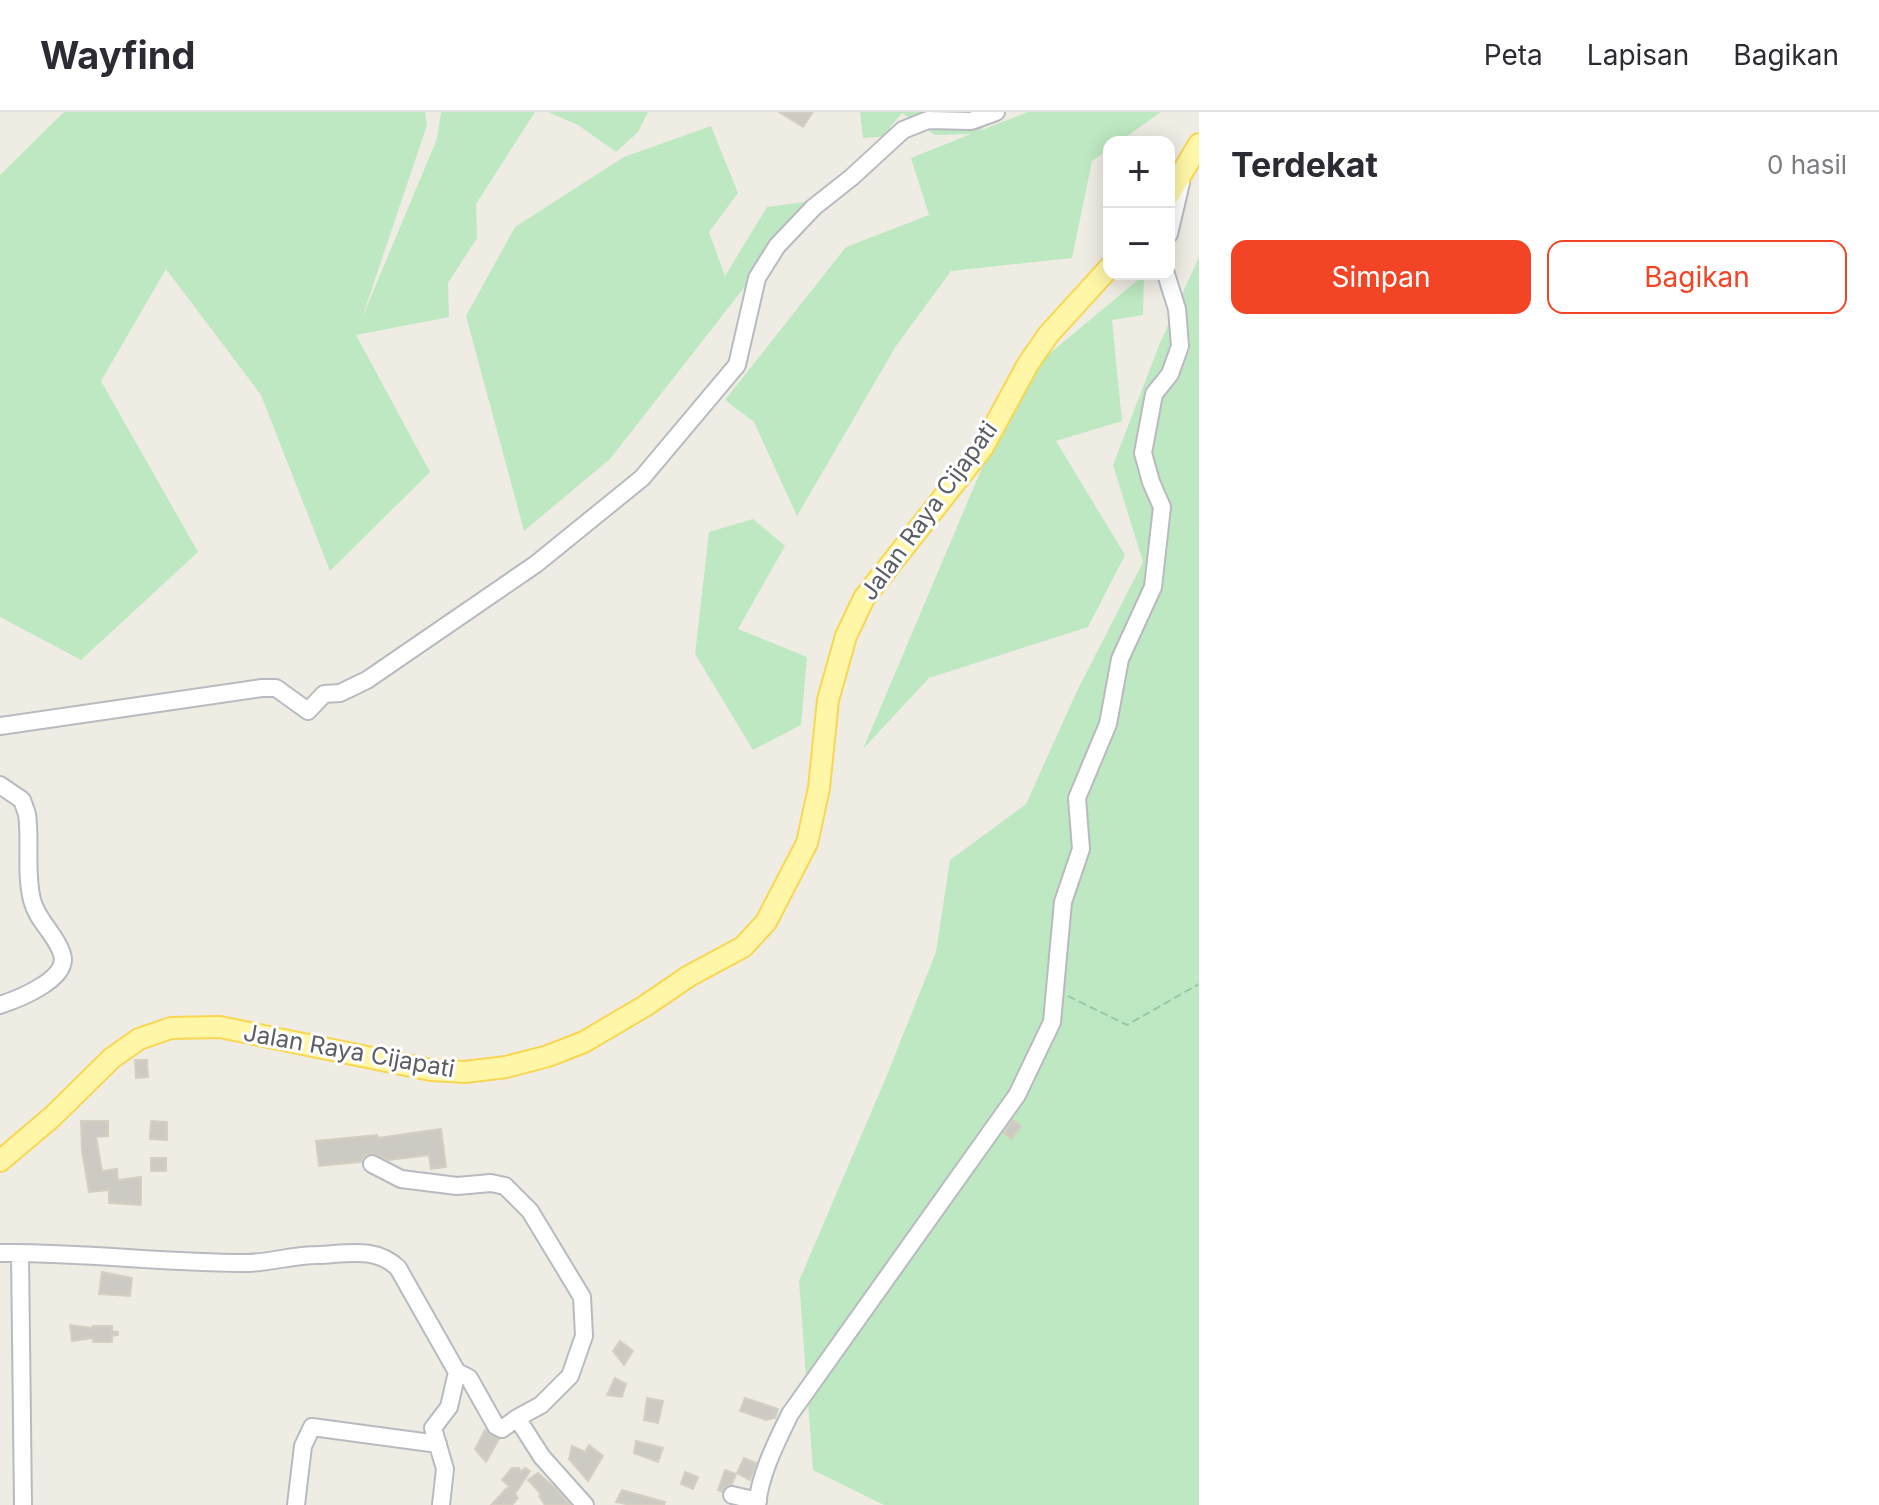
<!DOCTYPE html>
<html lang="id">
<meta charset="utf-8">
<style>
body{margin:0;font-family:Inter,sans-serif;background:#f7f7f7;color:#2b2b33}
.controls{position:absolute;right:24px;top:24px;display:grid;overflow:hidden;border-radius:16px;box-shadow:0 4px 20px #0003}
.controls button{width:72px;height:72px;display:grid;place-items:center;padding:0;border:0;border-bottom:2px solid #e1e1e2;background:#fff;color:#2b2b33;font:40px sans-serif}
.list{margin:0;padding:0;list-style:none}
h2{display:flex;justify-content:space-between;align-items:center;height:104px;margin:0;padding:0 32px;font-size:34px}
h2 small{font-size:26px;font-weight:400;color:#7c7c81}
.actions{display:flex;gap:16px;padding:24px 32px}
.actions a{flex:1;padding:18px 0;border:2px solid #f34425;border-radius:16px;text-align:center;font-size:28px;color:#f34425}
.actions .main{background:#f34425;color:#fff}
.map{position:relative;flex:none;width:1199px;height:1393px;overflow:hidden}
header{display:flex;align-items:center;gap:48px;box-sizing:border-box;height:112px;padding:0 40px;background:#fff;border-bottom:2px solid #e1e1e2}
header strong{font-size:38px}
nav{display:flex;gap:44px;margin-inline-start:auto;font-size:28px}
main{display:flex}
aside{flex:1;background:#fff}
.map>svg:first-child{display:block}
</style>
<header>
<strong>Wayfind</strong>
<nav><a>Peta</a><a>Lapisan</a><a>Bagikan</a></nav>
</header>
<main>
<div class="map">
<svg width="1199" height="1393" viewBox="0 0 1199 1393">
<rect width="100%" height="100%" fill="#efede3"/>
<path fill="#bde8c1" d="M64,0h361l2,13 -65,193 75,-179 4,-27h94l-59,92 1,34 -29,45 1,34 -93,18 74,137 -100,99 -69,-176 -95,-126 -65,112 97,171 -117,108 -81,-43v-442z
M548,0h100l-10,20 -22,20 -38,-27z
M860,0h145l-26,19 49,-19h133l-42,30h-10v7l-17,12 -20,97 -121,13 -55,75 -99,170 -43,-94 -29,-22 121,-153 83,-32 -18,-57 60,-24 -36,1 -33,-22 -12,14v9l-27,2z
M711,14l27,67 -29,39 16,44 42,-69 45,-6 -202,258 -86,72 -58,-215 49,-89 109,-70z
M1199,145v1248h-315l-71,-35 -14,-189 86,-201 51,-128 14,-92 76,-56 51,-113 66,-129 -30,-97 47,-122z
M1144,163l-1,40 -31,5 10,101 -66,20 69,114 -37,72 -159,51 -66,71 157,-371z
M753,407l32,27 -47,83 69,28 -6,68 -48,25 -58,-96 14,-122z"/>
<path fill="#cccac2" stroke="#d4cfc1" stroke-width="2" d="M779,0h34l-10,15z
M135,948h12l1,17 -12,1z
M1013,1008l8,6 -9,13 -8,-6z
M81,1009h27v15l-12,1 6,34 15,-2 1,11 23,-3v28l-32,-2v-13l-20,2 -7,-41z
M151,1009l16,1v18l-17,-1z
M441,1017l5,38 -15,2 -2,-14 -40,5 -17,-7 -7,2 -4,7 -42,4 -3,-25 61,-6 1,3z
M151,1046h15v13h-15z
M102,1160l30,6 -2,18 -31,-2z
M70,1213l23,3v-2h19v5l6,1v3l-6,1v6h-19v-4l-21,3z
M620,1229l13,10 -9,14 -11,-14z
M615,1266l11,6 -4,13 -15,-2z
M647,1286l16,3 -5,22 -14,-3z
M745,1286l33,11 -3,9 -9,2 -26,-9z
M485,1318l14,9 -13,23 -11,-13z
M636,1329l27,7 -5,14 -24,-9z
M589,1333l14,11 -15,25 -19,-22 3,-13 13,6z
M744,1346l12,5 -6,17 -13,-7z
M512,1356h7l2,4 4,-4 5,3 -15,23 3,4 -6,7h-21l18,-19 -7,-6z
M725,1358l11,4 -4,10 -7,3 -3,5 -4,-2z
M685,1360l13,5 -5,12 -12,-5z
M538,1361l17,15 15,17h-25l-6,-9 2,-2 -13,-14z
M622,1378l43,12 -1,3h-33l-15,-3z"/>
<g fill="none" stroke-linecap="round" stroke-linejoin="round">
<g stroke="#b8bac0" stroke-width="20">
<path id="minor" d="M1169,122l12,-51
M0,614l262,-38h14l32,23 16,-17 16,-1 27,-13 169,-116 106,-86 95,-113 20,-87 20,-32 37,-39 38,-30 51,-47 25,-10 43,1 25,-9
M0,673l22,15 5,14c4,28 -2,58 5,86 5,21 24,34 30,54 8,25 -44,45 -62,51
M372,1052l29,15 56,7 34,-3 14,3 25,25 52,86 2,39 -14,40 -29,29 -24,13
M0,1141c82,-1 163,10 245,10 24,0 48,-8 72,-8 29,-1 59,-9 81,13l59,104 12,6 27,48 6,3 15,-11 25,39 43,48
M20,1141l3,252
M732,1383l26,6
M296,1393l7,-59 9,-19 126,17
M441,1393l4,-36 -12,-41 16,-21 8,-35
M757,1393c3,-31 19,-62 33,-91l227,-319 35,-73 11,-120 18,-53 -4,-51 31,-74 12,-65 33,-72 9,-80 -11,-25 -8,-29 11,-59 16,-20 10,-28 -3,-37 -11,-35"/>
</g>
<g stroke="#f9d651" stroke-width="24">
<path id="major" d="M1169,83l30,-51
M0,1049l52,-44 60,-59 27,-19 32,-11 49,-1 211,43 34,2 41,-5 42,-11 36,-14 61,-36 44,-30 54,-29 23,-25 41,-79 12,-55 9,-88 18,-64 18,-38 119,-151 45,-83 20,-29 61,-67"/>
</g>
<path stroke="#96c9a8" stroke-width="2" stroke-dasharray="8 4" stroke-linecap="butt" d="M1068,884l59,29 72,-41"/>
<use href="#minor" stroke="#fff" stroke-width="16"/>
<use href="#major" stroke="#fff7a7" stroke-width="20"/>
</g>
<g text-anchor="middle" stroke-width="6" stroke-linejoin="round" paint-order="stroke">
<g font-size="24" fill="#5b5e64" stroke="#fff">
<text transform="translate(929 399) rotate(-54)" y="8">Jalan Raya Cijapati</text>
<text transform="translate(349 939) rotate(10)" y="8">Jalan Raya Cijapati</text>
</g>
</g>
</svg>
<div class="controls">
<button>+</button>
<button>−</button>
</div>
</div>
<aside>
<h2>Terdekat<small>0 hasil</small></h2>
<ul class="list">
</ul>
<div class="actions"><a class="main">Simpan</a><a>Bagikan</a></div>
</aside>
</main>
